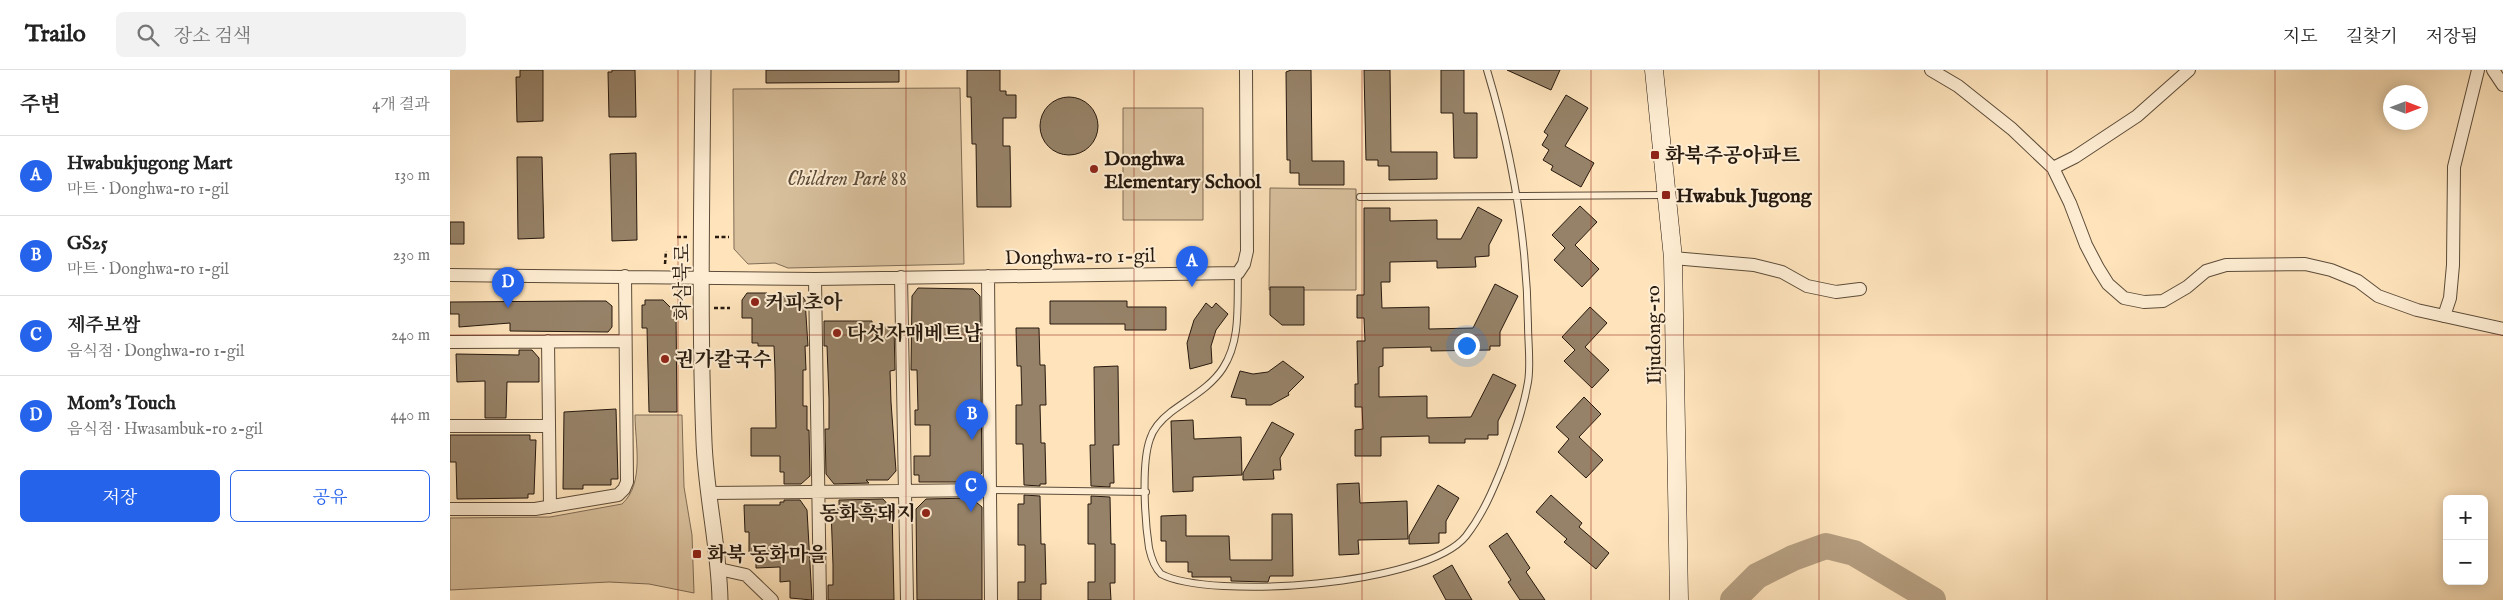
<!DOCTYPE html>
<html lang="ko">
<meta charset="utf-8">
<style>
body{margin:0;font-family:"IM FELL English","Noto Serif KR",serif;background:#f2f2f2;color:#222}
.controls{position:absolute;right:15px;bottom:15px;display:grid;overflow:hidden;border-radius:8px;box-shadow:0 2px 12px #0003}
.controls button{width:45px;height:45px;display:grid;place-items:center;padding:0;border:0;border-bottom:1px solid #e0e0e0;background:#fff;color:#222;font:25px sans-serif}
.compass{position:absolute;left:1933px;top:15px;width:45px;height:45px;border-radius:50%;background:#fff;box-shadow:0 2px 12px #0003;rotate:90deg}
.you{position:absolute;left:1016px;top:275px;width:18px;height:18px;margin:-12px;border:4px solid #fff;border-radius:50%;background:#1a73e8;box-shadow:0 0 0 8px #1a73e833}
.badge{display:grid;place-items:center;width:32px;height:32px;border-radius:50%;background:#2563eb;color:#fff;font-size:16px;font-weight:700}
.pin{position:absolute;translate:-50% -41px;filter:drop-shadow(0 1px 2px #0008)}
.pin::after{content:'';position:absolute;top:26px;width:18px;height:15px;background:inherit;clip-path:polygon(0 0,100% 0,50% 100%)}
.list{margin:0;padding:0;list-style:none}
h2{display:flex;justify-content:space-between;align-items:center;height:65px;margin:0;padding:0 20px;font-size:21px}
h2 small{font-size:16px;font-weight:400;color:#767676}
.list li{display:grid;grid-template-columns:32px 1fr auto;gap:15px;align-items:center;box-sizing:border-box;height:80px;padding:0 20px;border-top:1px solid #e0e0e0}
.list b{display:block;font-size:19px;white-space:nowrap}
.list p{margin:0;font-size:16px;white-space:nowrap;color:#767676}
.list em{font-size:16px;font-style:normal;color:#767676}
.actions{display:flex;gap:10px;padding:15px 20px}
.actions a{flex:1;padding:11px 0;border:1px solid #2563eb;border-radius:8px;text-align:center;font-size:18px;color:#2563eb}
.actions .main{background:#2563eb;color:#fff}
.icon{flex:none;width:28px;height:28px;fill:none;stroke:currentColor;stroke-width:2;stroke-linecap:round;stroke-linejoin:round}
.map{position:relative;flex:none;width:2053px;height:530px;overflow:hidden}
header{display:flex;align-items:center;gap:30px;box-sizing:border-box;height:70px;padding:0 25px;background:#fff;border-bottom:1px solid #e0e0e0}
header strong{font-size:24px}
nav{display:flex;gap:28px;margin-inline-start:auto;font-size:18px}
.search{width:350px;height:45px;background:#f2f2f2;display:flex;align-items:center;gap:12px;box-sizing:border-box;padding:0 18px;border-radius:8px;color:#767676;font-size:19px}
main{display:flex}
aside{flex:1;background:#fff}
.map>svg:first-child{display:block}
</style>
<header>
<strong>Trailo</strong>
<div class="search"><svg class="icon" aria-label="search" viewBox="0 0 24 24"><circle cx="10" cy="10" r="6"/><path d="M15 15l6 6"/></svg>장소 검색</div>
<nav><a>지도</a><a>길찾기</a><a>저장됨</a></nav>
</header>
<main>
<aside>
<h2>주변<small>4개 결과</small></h2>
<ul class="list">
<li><span class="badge">A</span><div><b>Hwabukjugong Mart</b><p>마트 · Donghwa-ro 1-gil</p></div><em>130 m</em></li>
<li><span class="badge">B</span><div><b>GS25</b><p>마트 · Donghwa-ro 1-gil</p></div><em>230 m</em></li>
<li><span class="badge">C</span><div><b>제주보쌈</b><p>음식점 · Donghwa-ro 1-gil</p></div><em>240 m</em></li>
<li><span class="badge">D</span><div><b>Mom's Touch</b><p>음식점 · Hwasambuk-ro 2-gil</p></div><em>440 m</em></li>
</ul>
<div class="actions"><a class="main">저장</a><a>공유</a></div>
</aside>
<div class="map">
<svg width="2053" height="530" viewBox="0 0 2053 530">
<rect width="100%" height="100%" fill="#fee3bb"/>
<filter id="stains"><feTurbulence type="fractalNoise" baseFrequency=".004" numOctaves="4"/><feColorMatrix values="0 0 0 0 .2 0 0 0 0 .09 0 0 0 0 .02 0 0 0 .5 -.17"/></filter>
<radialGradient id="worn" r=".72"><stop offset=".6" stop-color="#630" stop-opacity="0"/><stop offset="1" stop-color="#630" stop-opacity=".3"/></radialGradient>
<path fill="#d9c19e" stroke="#806d56" d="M510,18l4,176 -176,4 -13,-5 -27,1 -14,-15 -1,-160z
M673,38h80v112h-80z
M820,118l86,1v101h-87z
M185,345h47l2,72 8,48 2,58 -45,-9 -40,-2 -159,8v-72l100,-1 72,-13c23,-21 13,-61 13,-89z"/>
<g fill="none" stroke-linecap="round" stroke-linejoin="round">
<path stroke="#b59e80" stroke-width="26" d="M1283,530l24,-24 36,-18 33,-12 28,7 79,47"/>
</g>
<path fill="#968268" stroke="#26190e" d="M70,0h23v51l-26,1 -1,-45h4z
M162,0h23l1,47h-27l-1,-45h4z
M316,0h133v12l-133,1z
M517,0h33v21h6v4h10v23h-13v28h7l1,61h-34l-1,-63h-4l-1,-47h-4z
M841,0h20l1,91h32v24h-45v-12h-9v-13h-3l-1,-88z
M914,0h26l1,82h46v27l-48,1v-14h-11v-6h-12z
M991,0h23v43h13v45h-23l-1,-45h-12z
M1057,0h53l-9,20z
M1116,25l22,13 -23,38 29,17 -13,24 -30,-17 2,-4 -10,-6 6,-10 -7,-5 6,-10 -4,-3z
M590 56a29 29 0 1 1 58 0a29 29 0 1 1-58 0Z
M186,83l1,87 -25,1 -2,-87z
M67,87h25l2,81 -26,1z
M1130,136l17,16 -22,23 24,24 -17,18 -28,-27 11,-12 -13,-13z
M1028,137l24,13 -13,25v11l-14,1 1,10 -39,1v-7l-47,1v20h-9l1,26 47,-1v22l44,-1 22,-44 23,12 -18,36v14h-10v4l-59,1v-4l-48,1v18l-4,1v30l48,-1v22l44,-1 22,-43 23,11 -18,36v14h-10v4h-23v4h-36v-7l-48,1v19h-26v-26l8,-1 -1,-22h-7v-23h3l-1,-43h8l-1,-23h-7v-23h7v-87h26v13l47,-1v19h24z
M0,152h14v22h-14z
M820,217h34v38h-22l-12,-10z
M468,218l55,1 7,7 2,177 -9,9h-54v-7h-5v-19h16v-31h-15v-15h3l-1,-40h-6l1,-74z
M297,223h20v4l35,-1 3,4 3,46h-3l1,24h-3v36h4v24h2l1,46 -9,8h-17v-12h-4v-16h-29v-28h25l-1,-58 -1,-24h-16v-3h-6v-25h-10v-18z
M195,230h18l13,13 1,99h-28l-2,-84h-5v-23h3z
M132,231h24l6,5v21l-4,5 -98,-1v-8l-51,4v-13h-9v-12z
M600,231h77v6h39v23h-41v-6h-75z
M756,233l6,5 4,-5 12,11 -12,16 -5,16 1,17 -22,6 -3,-26 7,-23z
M1140,237l17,16 -22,24 24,23 -17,18 -28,-27 11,-11 -13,-13z
M374,251h48v6h22l1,43 -5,1 1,31 5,69 -8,9h-22l3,3 -35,1 -8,-10 -1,-45h4v-30l-2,-53h-3z
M566,258h23l1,37h5l1,40h-6l1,38h4l1,41h-6v2l-16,-1 -1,-41h-7v-39h6l-1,-39h-4z
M69,280h13l7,8v24h-32l-1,36h-21v-37l-28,1 -1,-28 63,1z
M833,291l21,16 -16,16 1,2 -18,10h-25v-6l-15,-2 9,-26 13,3 15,-2z
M668,296l1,79h-6l1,38h-4v4l-19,-1 -1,-41h5l-1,-78z
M1134,327l17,17 -22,23 24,23 -17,18 -28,-26 11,-13 -13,-12z
M166,339l2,70h-7v6h-28v4h-20l1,-77z
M743,350l1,19 47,-2 1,38 -49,2v14l-20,1 -2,-71z
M822,352l22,12 -14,24 1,12h-8l1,9 -31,1v-7z
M0,365h80v5h6l-2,54h-6v4l-71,1 -1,-37h-6z
M909,413l1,20 47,-2 1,38 -50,1 1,14 -20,1 -2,-71z
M988,415l21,13 -13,23v12h-7v10l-30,1v-8z
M574,425l16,1 1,48h4l1,40h-5v16h-23v-18h7v-37h-7v-41h6z
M1101,425l31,28 -3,4 30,26 -13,16 -32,-27 3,-3 -31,-27z
M641,426l19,1 1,47h4v39h-5l1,17h-23v-18h7v-38h-7v-40h3z
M521,428l11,9v93h-65l-1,-91 10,-10z
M433,429l9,10 2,91h-66v-15h5v-20l-2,-56h8v-9z
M334,430h16l7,10 5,90 -22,-2v-17l-10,1v-15l-24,1v-16h-7v-20h-4l-1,-27h36v-3h4z
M822,444h20l1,62h-23l-2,6 -37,-1v-4h-39v-5h-4v-10h-22v-21h-5v-25l25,-1v21h43l1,24h42z
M1057,463l23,35 -4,4 19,28h-25l-12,-18 3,-2 -22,-34z
M1002,495l20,35h-26l-13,-24z"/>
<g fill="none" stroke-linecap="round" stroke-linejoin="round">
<g stroke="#5c4c39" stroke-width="8">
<path id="service" d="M910,127l305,-2
M788,203c-1,32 3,67 -15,95 -12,19 -35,31 -52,44 -9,7 -18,17 -21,27 -9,25 -5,83 -1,109 2,9 5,19 12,26 49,26 265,12 305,-38 17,-22 27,-46 37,-71 10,-28 20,-54 25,-83 3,-18 0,-39 0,-57 -1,-87 -16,-172 -41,-255
M540,420l156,2"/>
</g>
<g stroke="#5c4c39" stroke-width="14">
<path id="minor" d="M1481,0l27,16 54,43 41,39 17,35 16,42 12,23 10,16 16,14 20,4 19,-1 24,-14 19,-16 20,-6 79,-1 26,6 27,11 20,15 39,14 86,19
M2043,0l10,15
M1603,98l22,-11 62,-41 52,-46
M1223,188l81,7 28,7 25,14 29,6 24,-3
M0,205l365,4 423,-6 6,-9 3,-13 -1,-181
M538,206l3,324
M451,207l6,323
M365,209l5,321
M1994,246l6,-18 3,-33 1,-98 24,-97
M98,271l2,166
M0,272l174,-1
M0,356h99
M258,423l282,-3
M0,439h85l83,-14 6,-6 3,-7 -2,-206
M269,499l27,6 26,25"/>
</g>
<g stroke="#5c4c39" stroke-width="17">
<path id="tertiary" d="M253,0c-1,124 -4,248 1,372 2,53 15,105 16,158"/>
</g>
<g stroke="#26190e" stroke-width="19">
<path id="secondary" d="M1204,0l19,188 6,342"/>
</g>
<path stroke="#26190e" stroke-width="2.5" stroke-dasharray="4 2.5" stroke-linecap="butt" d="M227,167h10
M265,167h14
M215,194l1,-13
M264,238h16"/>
<use href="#service" stroke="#feedd3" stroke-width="6"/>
<use href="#minor" stroke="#feedd3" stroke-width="12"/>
<use href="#tertiary" stroke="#feedd3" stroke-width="15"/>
<use href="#secondary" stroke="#feedd3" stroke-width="18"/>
</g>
<path fill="none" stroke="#8f2418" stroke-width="1" stroke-opacity="0.55" d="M228,0v530M456,0v530M684,0v530M912,0v530M1141,0v530M1369,0v530M1597,0v530M1825,0v530M0,265h2053"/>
<g fill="#8f2418" stroke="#feedd3" stroke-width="2">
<rect x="1200" y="80" width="10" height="10" rx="2.5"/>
<circle cx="644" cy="99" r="5"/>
<rect x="1211" y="120" width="10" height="10" rx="2.5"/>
<circle cx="305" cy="232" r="5"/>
<circle cx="387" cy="263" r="5"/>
<circle cx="215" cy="289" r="5"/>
<circle cx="476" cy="443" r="5"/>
<rect x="242" y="479" width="10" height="10" rx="2.5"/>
</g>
<g text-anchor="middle" stroke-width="4" stroke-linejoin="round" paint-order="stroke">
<g font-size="20" font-weight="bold" fill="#26190e" stroke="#feedd3" text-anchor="start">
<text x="1215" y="92">화북주공아파트</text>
<text x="654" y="95">Donghwa<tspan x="654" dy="23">Elementary School</tspan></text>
<text x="1226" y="132">Hwabuk Jugong</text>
<text x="315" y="239">커피초아</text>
<text x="397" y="270">다섯자매베트남</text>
<text x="225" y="296">권가칼국수</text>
<text x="466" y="450" text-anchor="end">동화흑돼지</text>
<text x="257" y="491">화북 동화마을</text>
</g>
<g font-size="20" font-style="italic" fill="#5c4b39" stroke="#feedd3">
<text x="397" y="115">Children Park 88</text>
</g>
<g font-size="20" fill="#26190e" stroke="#feedd3">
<text transform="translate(630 186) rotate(-1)" y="7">Donghwa-ro 1-gil</text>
<text transform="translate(232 212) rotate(-90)" y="7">화삼북로</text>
<text transform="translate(1203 265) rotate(-91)" y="7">Iljudong-ro</text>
</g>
</g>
<rect width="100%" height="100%" filter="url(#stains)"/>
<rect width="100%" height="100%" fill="url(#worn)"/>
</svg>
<div class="controls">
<button>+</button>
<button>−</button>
</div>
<svg class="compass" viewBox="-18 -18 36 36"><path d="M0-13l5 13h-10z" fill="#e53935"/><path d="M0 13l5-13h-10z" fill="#767676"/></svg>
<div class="you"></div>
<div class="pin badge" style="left:742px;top:217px">A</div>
<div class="pin badge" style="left:522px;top:370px">B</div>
<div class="pin badge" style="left:521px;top:442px">C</div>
<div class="pin badge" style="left:58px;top:238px">D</div>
</div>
</main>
